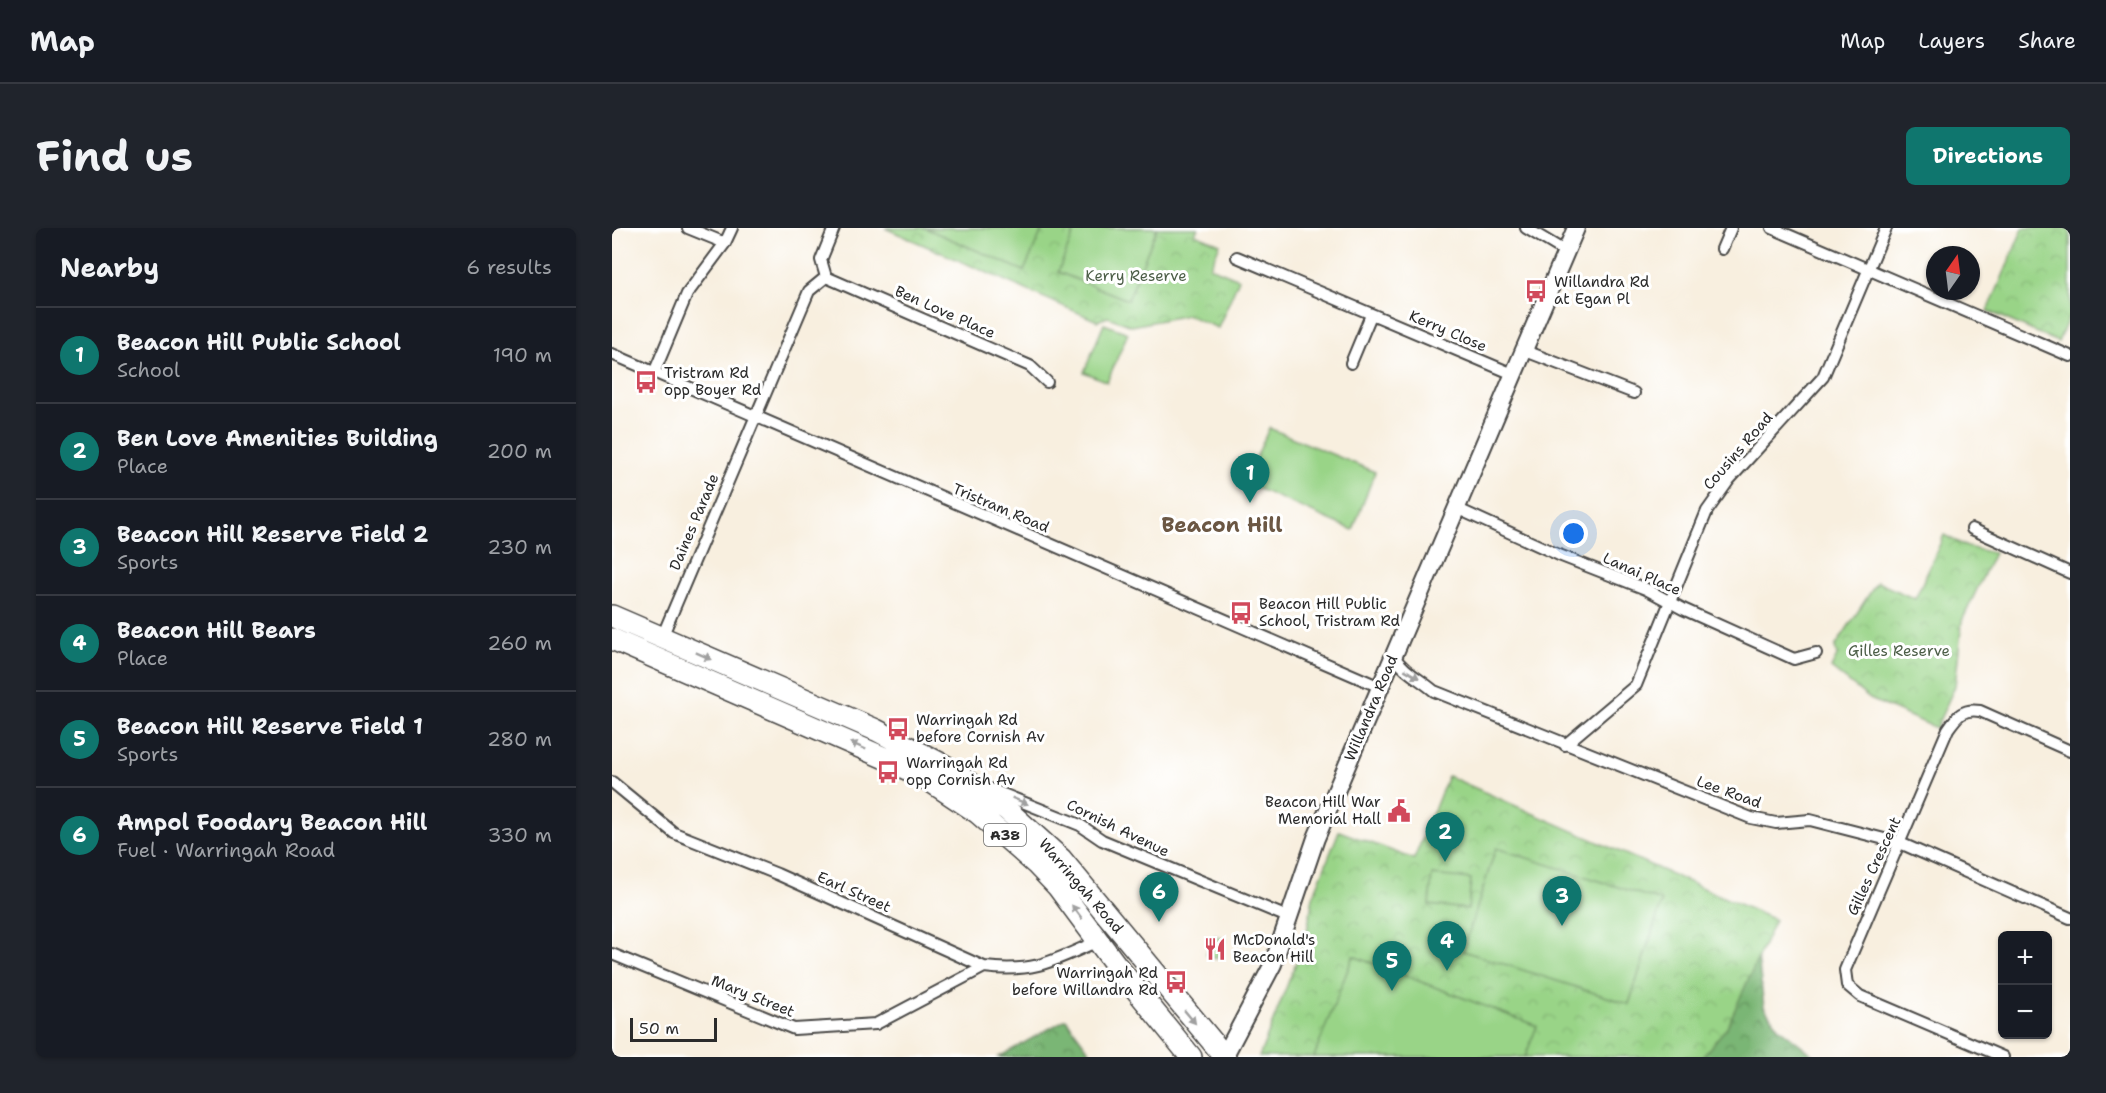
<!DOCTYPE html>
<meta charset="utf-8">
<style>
body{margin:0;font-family:"Shantell Sans",sans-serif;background:#20242c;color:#f1f3f6}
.controls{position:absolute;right:18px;bottom:18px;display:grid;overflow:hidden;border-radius:9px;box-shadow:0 2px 4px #0004}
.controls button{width:54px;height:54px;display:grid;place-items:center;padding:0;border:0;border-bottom:2px solid #363941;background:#171b24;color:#f1f3f6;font:30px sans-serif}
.compass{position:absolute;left:1314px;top:18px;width:54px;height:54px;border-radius:50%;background:#171b24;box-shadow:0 2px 4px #0004;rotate:14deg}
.scale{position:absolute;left:18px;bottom:15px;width:87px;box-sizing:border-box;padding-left:6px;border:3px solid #2b2b2b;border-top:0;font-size:16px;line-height:21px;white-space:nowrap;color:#2b2b2b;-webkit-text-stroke:4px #fff;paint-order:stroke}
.you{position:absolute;left:962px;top:306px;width:21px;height:21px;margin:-15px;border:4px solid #fff;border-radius:50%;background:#1a73e8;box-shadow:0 0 0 9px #1a73e833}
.badge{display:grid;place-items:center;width:39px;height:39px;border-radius:50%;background:#0f766e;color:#fff;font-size:20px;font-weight:700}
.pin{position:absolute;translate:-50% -50px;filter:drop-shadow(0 2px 3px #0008)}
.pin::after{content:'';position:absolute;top:32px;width:21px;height:18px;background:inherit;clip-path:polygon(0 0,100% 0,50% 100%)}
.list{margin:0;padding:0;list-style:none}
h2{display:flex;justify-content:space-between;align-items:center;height:78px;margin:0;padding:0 24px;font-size:26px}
h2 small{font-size:20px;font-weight:400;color:#9ea1a6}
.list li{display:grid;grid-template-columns:39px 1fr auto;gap:18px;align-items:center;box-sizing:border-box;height:96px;padding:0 24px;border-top:2px solid #363941}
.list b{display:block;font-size:22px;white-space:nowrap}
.list p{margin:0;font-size:20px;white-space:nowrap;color:#9ea1a6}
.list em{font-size:20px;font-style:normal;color:#9ea1a6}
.map{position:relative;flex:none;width:1458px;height:829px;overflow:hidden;border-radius:9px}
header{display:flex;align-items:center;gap:36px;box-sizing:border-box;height:84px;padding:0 30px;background:#171b24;border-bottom:2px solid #363941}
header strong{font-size:28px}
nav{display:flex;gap:33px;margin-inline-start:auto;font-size:21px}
.intro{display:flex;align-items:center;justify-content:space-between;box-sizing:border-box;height:144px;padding:0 36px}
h1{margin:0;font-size:42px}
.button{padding:15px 27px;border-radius:9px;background:#0f766e;color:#fff;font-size:21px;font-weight:700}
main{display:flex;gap:36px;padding:0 36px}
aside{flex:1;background:#171b24;border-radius:9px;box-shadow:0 2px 4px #0004}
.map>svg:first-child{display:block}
</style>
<header>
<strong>Map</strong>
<nav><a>Map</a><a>Layers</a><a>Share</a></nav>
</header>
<div class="intro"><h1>Find us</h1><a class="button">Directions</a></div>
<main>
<aside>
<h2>Nearby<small>6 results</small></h2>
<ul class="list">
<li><span class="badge">1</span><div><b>Beacon Hill Public School</b><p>School</p></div><em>190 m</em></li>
<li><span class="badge">2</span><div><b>Ben Love Amenities Building</b><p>Place</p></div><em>200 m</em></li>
<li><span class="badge">3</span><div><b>Beacon Hill Reserve Field 2</b><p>Sports</p></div><em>230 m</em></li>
<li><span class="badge">4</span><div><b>Beacon Hill Bears</b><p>Place</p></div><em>260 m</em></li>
<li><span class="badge">5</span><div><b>Beacon Hill Reserve Field 1</b><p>Sports</p></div><em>280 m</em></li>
<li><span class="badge">6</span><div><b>Ampol Foodary Beacon Hill</b><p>Fuel · Warringah Road</p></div><em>330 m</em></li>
</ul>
</aside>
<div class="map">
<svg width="1458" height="829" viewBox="0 0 1458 829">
<defs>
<pattern id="forest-crowns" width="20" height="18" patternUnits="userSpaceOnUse" patternTransform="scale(1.5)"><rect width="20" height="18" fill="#7ab674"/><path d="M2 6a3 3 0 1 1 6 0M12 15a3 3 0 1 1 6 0" fill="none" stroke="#64945f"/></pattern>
<pattern id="park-crowns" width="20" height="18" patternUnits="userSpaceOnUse" patternTransform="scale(1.5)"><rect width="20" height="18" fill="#99d487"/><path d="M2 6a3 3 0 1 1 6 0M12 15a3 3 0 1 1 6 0" fill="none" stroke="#84b675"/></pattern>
</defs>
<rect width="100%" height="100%" fill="#fff"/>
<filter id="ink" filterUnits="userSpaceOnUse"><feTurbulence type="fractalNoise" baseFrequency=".0167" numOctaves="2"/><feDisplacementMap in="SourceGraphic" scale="12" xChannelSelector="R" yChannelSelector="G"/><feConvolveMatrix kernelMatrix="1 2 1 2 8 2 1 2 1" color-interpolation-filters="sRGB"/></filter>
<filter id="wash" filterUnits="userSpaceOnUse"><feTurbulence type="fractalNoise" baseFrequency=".008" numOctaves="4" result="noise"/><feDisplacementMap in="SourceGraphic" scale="24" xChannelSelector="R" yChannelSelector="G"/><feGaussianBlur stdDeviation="1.35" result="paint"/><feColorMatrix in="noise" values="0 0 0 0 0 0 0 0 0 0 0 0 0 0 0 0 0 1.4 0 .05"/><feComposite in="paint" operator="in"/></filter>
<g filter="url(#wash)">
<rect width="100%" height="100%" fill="#f8efdf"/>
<path fill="url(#forest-crowns)" stroke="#527050" stroke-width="1.5" d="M1145,720l7,59 14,20 38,30h-164z
M454,791l25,34 -2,4h-90z"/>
<path fill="url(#park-crowns)" stroke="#628059" stroke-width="1.5" d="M273,0h313l-3,6 25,10 -10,23 29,12 -21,49 -31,-13 -55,11 -24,-9 -11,4z
M1411,0h47v86l-12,28 -70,-31z
M1332,307l23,12 27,6 -32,68 -7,65 -19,42 -66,-29 -39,-31 6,-12 -2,-9 42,-65 38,17z
M836,548l327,144 -48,107 -25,30h-443l47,-120 7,-40 26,-66 75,28z
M603,708l10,4 -9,19 -10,-5z"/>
<path fill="#99d487" stroke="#628059" stroke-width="1.5" d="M313,0h118l-19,43z
M464,0h81l-29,72 -70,-28z
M492,96l24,9 -21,49 -23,-10z
M657,200l106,44 -22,58 -108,-47z
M884,620l166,53 -33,103 -166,-53z
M820,647l39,4 -3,30 -39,-4z
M741,728l184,70 -12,31h-211z"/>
</g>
<g filter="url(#ink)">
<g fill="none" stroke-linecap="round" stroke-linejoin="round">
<g stroke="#4a4846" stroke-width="14">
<path id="street" d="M76,0l37,15
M914,0l40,24
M1160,0l298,128
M1110,21l9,-21
M625,29l276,117
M214,49l204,89 17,16
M911,122l111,43
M0,126l768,333
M739,135l20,-48
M42,145l33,-79 38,-51 7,-15
M844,280l103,47 87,34 37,20 111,50 22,-6
M1360,301l98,44
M50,409l147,-346 17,-14 -5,-17 13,-32
M781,427c11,17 26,23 41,36l317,127 25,5 34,-3 90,23 170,75
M953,517l71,-60 71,-174 22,-31 94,-103 63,-149
M0,554l62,51 103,41 207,93c51,6 69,-6 114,-26
M378,561l90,36 22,15 188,78
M0,726l182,75 82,-5 108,-57
M1391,829l-143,-61 -13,-11 -2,-15 103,-241c9,-13 15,-21 32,-18l90,40"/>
</g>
<g stroke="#4a4846" stroke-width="20">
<path id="secondary" d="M612,829l49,-93 43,-126 260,-610"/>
</g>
<g stroke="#4a4846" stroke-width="24">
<path id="highway" d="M0,388l264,114 71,37 60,43 54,49 164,198
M0,411l275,120 43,22 48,32 58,51 22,23 58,78 75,92"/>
</g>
<use href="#street" stroke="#fff" stroke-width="10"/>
<use href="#secondary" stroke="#fff" stroke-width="16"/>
<use href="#highway" stroke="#fff" stroke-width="21"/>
</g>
<defs><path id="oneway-solid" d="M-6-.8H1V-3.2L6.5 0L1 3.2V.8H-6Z" transform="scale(1.5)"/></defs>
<g fill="#a0a0a0">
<use href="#oneway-solid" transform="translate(92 428) rotate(24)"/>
<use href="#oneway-solid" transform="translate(800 446) rotate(31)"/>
<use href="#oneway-solid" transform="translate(246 518) rotate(-157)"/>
<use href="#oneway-solid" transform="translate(408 573) rotate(22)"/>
<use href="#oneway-solid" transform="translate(465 684) rotate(-127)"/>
<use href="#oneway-solid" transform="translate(578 789) rotate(50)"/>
</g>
</g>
<defs>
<g id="bus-bare" transform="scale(1.8)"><path d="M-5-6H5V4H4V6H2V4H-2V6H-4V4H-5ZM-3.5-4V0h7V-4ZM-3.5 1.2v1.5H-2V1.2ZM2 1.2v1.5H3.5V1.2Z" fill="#d1495b" stroke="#fff" stroke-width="2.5" paint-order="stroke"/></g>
<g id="civic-bare" transform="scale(1.8)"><path d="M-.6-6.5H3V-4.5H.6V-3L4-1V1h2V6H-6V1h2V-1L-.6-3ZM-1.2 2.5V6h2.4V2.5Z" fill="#d1495b" stroke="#fff" stroke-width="2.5" paint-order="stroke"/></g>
<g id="restaurant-bare" transform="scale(1.8)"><path d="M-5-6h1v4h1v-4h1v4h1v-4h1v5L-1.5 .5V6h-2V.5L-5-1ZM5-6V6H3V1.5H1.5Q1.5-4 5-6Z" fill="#d1495b" stroke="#fff" stroke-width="2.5" paint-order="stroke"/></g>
</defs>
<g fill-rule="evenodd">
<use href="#bus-bare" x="924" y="63"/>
<use href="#bus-bare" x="34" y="154"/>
<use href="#bus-bare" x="629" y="385"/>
<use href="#bus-bare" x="286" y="501"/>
<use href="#bus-bare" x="276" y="544"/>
<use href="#civic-bare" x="787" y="583"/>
<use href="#restaurant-bare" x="603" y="721"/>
<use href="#bus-bare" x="564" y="754"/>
</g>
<g text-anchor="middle" stroke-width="6" stroke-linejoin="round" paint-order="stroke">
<rect fill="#fff" stroke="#6b6b6b" stroke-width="1.5" x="372" y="596" width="42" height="22" rx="4.5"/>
<g font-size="14" font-weight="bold" fill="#2b2b2b">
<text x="393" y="612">A38</text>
</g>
<g font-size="15" fill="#4c5e47" stroke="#fff">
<text x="524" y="53">Kerry Reserve</text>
<text x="1287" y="428">Gilles Reserve</text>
</g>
<g font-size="15" fill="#2b2b2b" stroke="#fff" text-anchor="start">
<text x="942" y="59">Willandra Rd<tspan x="942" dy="17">at Egan Pl</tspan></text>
<text x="52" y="150">Tristram Rd<tspan x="52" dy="17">opp Boyer Rd</tspan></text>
<text x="647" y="381">Beacon Hill Public<tspan x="647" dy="17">School, Tristram Rd</tspan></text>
<text x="304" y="497">Warringah Rd<tspan x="304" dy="17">before Cornish Av</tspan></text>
<text x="294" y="540">Warringah Rd<tspan x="294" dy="17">opp Cornish Av</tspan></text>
<text x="769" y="579" text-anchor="end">Beacon Hill War<tspan x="769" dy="17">Memorial Hall</tspan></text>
<text x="621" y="717">McDonald's<tspan x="621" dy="17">Beacon Hill</tspan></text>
<text x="546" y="750" text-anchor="end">Warringah Rd<tspan x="546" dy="17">before Willandra Rd</tspan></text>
</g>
<g font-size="15" fill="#2b2b2b" stroke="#fff">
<text transform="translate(333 84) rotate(24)" y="5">Ben Love Place</text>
<text transform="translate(836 103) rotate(23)" y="5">Kerry Close</text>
<text transform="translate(1126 223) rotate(-49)" y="5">Cousins Road</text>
<text transform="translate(389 280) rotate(23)" y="5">Tristram Road</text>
<text transform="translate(82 294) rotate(-67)" y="5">Daines Parade</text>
<text transform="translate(1030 346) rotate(24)" y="5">Lanai Place</text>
<text transform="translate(759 480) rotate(-67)" y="5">Willandra Road</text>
<text transform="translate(1117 564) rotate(20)" y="5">Lee Road</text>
<text transform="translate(506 600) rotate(26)" y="5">Cornish Avenue</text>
<text transform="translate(1262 638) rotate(-65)" y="5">Gilles Crescent</text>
<text transform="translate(469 658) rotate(49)" y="5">Warringah Road</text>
<text transform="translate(242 664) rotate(24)" y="5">Earl Street</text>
<text transform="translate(141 768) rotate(22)" y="5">Mary Street</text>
</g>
<g font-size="21" font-weight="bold" fill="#6b5744" stroke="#fff">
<text x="610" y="304">Beacon Hill</text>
</g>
</g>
</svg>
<div class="controls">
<button>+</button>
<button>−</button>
</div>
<svg class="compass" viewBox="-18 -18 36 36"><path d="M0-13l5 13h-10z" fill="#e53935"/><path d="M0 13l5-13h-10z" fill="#9ea1a6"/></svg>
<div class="scale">50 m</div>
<div class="you"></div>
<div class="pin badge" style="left:638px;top:275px">1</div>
<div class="pin badge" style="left:833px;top:634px">2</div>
<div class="pin badge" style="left:950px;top:698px">3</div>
<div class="pin badge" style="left:835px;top:743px">4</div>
<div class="pin badge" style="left:780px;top:763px">5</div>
<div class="pin badge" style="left:547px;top:694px">6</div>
</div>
</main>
